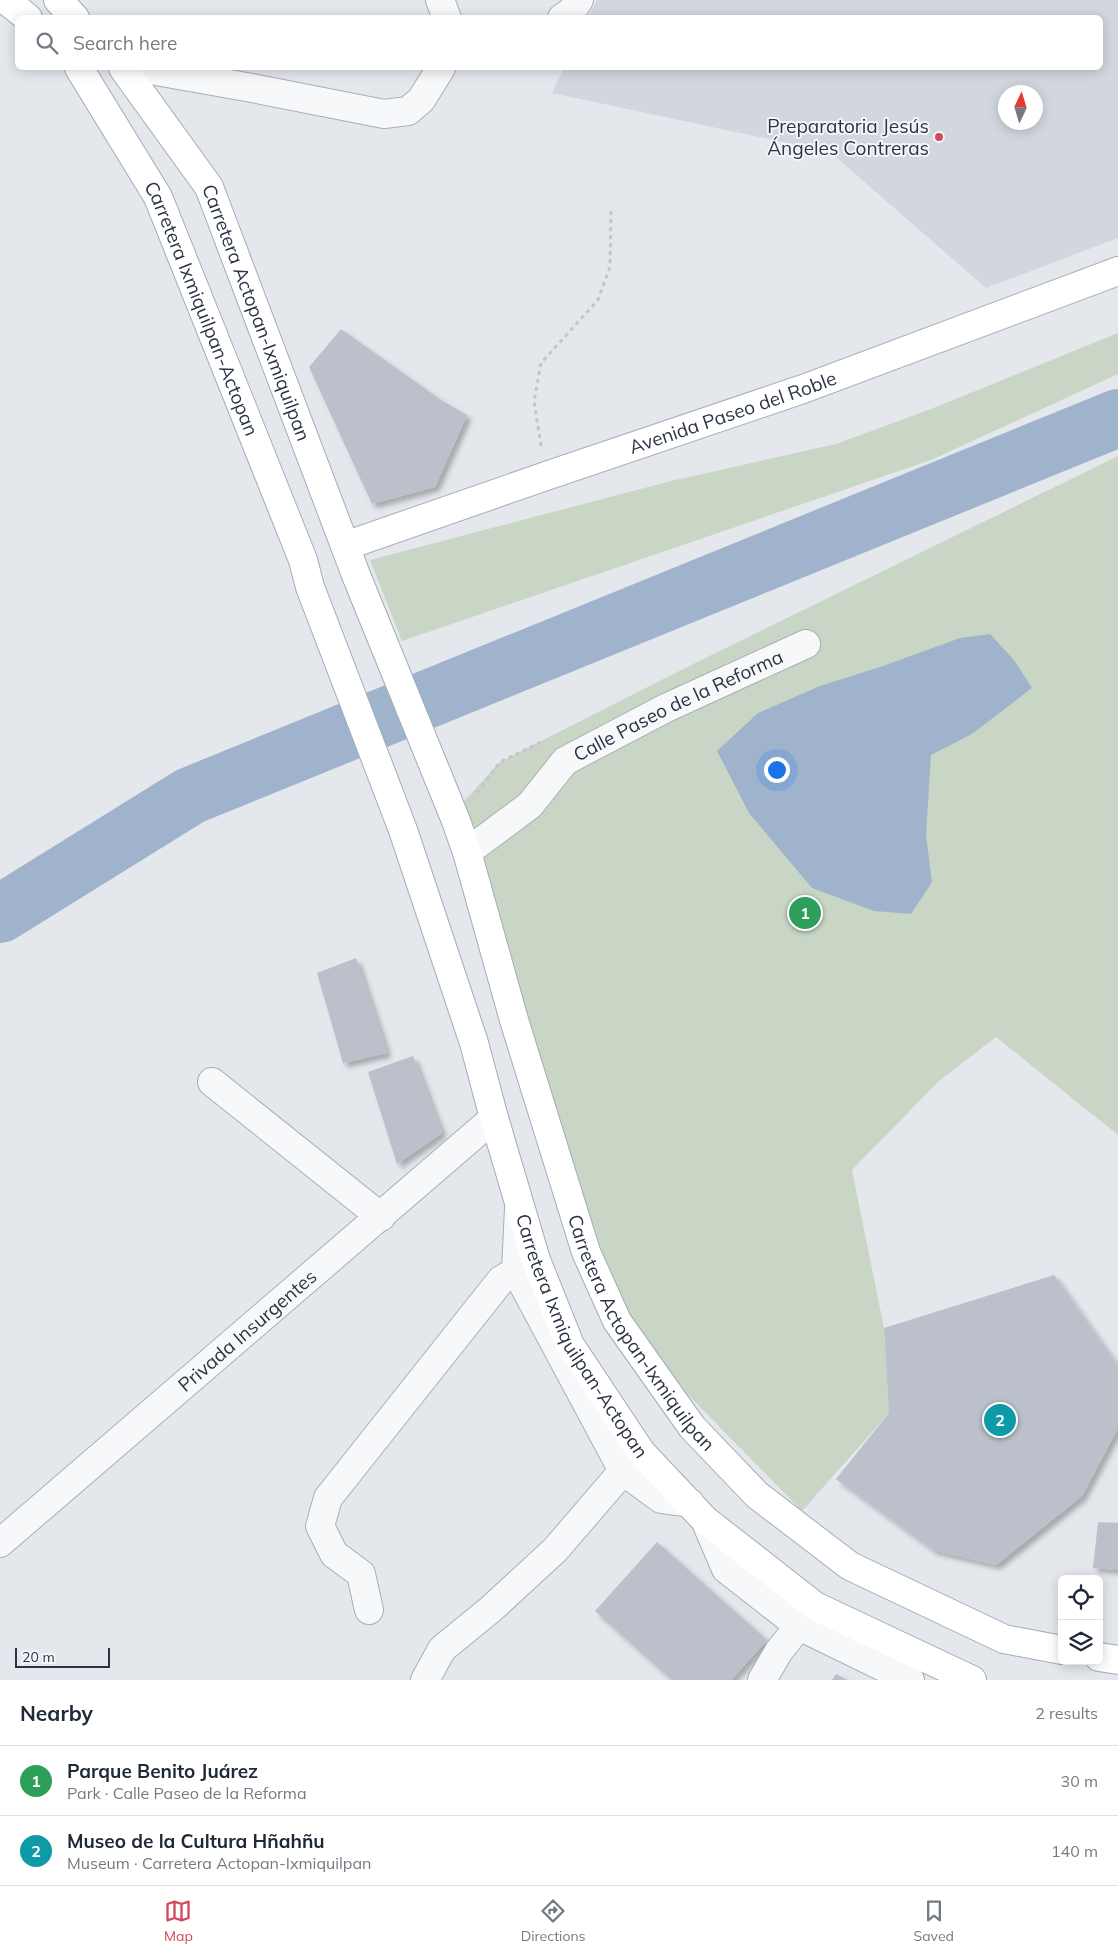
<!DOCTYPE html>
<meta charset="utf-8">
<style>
body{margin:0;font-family:Mulish,sans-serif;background:#f2f2f3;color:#1f2937}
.controls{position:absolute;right:15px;bottom:15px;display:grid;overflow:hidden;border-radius:8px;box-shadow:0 2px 12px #0003}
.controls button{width:45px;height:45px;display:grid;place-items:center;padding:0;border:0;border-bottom:1px solid #e0e1e3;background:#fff;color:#1f2937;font:25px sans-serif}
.compass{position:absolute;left:998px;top:85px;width:45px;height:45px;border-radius:50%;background:#fff;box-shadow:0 2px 12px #0003;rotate:4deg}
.scale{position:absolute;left:15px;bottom:12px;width:95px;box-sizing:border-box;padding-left:5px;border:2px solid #2b3445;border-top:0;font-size:14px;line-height:18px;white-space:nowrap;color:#2b3445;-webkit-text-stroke:4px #f4f6f9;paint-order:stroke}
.you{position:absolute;left:776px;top:769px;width:18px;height:18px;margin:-12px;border:4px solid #fff;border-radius:50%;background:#1a73e8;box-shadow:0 0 0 8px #1a73e833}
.badge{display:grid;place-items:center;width:32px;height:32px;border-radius:50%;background:#d1495b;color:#fff;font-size:16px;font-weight:700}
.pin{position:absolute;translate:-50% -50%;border:2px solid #fff;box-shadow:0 1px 5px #0006}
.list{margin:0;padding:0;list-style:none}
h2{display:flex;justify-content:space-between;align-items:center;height:65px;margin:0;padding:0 20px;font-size:21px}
h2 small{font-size:16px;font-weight:400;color:#747a83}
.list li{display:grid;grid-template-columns:32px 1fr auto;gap:15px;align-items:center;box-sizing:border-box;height:70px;padding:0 20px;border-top:1px solid #e0e1e3}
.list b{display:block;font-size:19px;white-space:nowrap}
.list p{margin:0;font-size:16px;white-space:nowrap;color:#747a83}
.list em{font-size:16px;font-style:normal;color:#747a83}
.icon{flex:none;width:28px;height:28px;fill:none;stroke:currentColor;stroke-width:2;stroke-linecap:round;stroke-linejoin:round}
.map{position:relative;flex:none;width:1118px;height:1680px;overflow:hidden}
.search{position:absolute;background:#fff;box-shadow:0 2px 12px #0003;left:15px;right:15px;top:15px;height:55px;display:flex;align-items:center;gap:12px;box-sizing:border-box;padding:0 18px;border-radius:8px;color:#747a83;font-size:19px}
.sheet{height:205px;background:#fff}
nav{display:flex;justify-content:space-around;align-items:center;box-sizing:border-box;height:70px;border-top:1px solid #e0e1e3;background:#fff;font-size:14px;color:#747a83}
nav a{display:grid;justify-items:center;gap:2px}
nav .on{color:#d1495b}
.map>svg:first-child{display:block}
</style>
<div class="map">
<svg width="1118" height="1680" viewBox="0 0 1118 1680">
<defs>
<filter id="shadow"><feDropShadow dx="4.5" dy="4.5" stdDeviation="2.5" flood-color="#0004"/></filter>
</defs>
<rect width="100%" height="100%" fill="#e4e7ec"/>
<path fill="#d2d6de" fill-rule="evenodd" d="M597,0h521v238l-132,50 -156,-136 -278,-59 12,-25h536v-50l-512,-1zM1006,92h30v30h-30z"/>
<path fill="#c9d6c5" d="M1118,333v41l-187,86 -529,181 -32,-81 301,-79 165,-37 95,-35z
M1118,456v679l-122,-98 -57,44 -87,89 32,158 5,85 -87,98 -142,-145 -74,-114 -128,-444 42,-46 187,-95z"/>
<path fill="#9fb4cc" d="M990,634l24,26 18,28 -60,46 -41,21 -5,80 6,47 -21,32 -37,-3 -62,-23 -63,-75 -32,-62 41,-38 62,-27 63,-20 77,-28z"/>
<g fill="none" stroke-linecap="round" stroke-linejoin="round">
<path stroke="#9fb4cc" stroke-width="58" d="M0,914l190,-118 928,-378"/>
</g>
<path fill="#bbc0ca" filter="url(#shadow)" d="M341,329l100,71 26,15 -32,72 -63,17 -63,-137z
M356,958l31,95 -44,10 -26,-90z
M413,1056l29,77 -45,31 -29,-92z
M1054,1275l64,91v62l-36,68 -86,69 -63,-15 -97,-71 53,-66 -5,-85z
M1098,1522l20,1v47l-25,-2z
M657,1542l110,98 -36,40h-59l-77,-69z
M836,1674l12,6h-16z"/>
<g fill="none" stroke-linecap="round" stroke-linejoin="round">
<g stroke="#a9aeb7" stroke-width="30">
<g id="street">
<path d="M440,0l7,18"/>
<path d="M562,18l9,-6 8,-12"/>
<path d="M139,68l113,20 132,26 24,-3 13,-11 20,-32"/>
<path id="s1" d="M467,852l63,-47 35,-44 101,-53 140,-64"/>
<path d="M212,1082l169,135"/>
<path d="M519,1208l-3,63 107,200 38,28 29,4"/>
<path d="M705,1520l21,49 73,57 111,54"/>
<path id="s2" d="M0,1543l494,-425"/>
<path d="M369,1610l-8,-36 -27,-20 -14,-28 8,-28 173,-218 35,-20"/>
<path d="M425,1680l17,-31 49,-40 64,-59 68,-79"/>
<path d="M762,1680l17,-29 31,-39"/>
</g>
</g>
<g stroke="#a9aeb7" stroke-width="30">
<g id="secondary">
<path id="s3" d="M345,546l201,-70 257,-87 315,-118"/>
</g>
</g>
<g stroke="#a3abb8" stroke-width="30">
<g id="primary">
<path d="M6,0l22,18"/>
<path d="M58,0l17,18"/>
<path id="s4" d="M79,68l79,129 145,363 7,27 93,243 71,213 20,75 42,142 34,85 71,107 64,68 110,86 157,74"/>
<path id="s5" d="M123,68l86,119 147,388 100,246 11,31 47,168 72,232 31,69 75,106 65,68 93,71 154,73 58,11"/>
<path d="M1099,1657l19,3"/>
</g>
</g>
<path stroke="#c2c5cb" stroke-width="3" stroke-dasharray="4 4" stroke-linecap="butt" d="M541,446l-7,-45 7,-38 57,-63 12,-33 1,-57
M477,793l23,-31 41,-20"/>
<use href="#street" stroke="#f7f8fa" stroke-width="28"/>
<use href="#secondary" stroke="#fff" stroke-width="28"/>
<use href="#primary" stroke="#fff" stroke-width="28"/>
</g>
<circle fill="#d1495b" stroke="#f4f6f9" stroke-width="2" cx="939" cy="137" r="5"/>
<g text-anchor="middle" stroke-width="4" stroke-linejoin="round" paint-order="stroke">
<g font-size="19" fill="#2b3445" stroke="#f4f6f9" text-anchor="end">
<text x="929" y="133">Preparatoria Jesús<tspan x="929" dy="22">Ángeles Contreras</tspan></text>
</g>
<g font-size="19" fill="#2b3445" stroke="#f4f6f9">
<text dy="7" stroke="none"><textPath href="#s4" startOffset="271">Carretera Ixmiquilpan-Actopan</textPath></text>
<text dy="7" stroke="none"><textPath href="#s5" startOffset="281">Carretera Actopan-Ixmiquilpan</textPath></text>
<text dy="7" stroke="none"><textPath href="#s3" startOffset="410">Avenida Paseo del Roble</textPath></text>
<text dy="7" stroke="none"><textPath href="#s1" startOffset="261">Calle Paseo de la Reforma</textPath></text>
<text dy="7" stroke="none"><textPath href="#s5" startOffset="1375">Carretera Actopan-Ixmiquilpan</textPath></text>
<text dy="7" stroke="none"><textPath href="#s2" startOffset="326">Privada Insurgentes</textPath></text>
<text dy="7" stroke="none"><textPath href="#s4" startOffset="1369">Carretera Ixmiquilpan-Actopan</textPath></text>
</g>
</g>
</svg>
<div class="controls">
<button><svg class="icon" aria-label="locate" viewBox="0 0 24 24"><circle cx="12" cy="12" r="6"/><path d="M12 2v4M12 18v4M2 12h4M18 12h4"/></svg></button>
<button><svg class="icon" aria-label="layers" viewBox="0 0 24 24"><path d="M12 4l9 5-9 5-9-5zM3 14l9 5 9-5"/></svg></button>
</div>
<svg class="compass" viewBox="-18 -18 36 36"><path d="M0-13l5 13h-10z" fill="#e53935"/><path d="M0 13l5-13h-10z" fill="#747a83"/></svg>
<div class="scale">20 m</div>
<div class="you"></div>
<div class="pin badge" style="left:805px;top:913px;background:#2e9e5b">1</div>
<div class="pin badge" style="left:1000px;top:1420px;background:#0f9aa8">2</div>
<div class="search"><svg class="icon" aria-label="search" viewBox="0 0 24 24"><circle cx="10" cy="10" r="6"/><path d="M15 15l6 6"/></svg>Search here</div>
</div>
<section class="sheet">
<h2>Nearby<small>2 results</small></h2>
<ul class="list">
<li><span class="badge" style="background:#2e9e5b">1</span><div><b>Parque Benito Juárez</b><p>Park · Calle Paseo de la Reforma</p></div><em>30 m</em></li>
<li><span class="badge" style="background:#0f9aa8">2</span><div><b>Museo de la Cultura Hñahñu</b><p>Museum · Carretera Actopan-Ixmiquilpan</p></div><em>140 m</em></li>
</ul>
</section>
<nav>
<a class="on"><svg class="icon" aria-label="map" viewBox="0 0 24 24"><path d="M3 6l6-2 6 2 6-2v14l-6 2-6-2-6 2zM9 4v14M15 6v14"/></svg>Map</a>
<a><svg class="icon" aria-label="directions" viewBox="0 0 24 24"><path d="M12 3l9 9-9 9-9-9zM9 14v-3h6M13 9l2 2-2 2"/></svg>Directions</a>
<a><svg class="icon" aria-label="saved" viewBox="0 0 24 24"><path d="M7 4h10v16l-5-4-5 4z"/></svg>Saved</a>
</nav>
